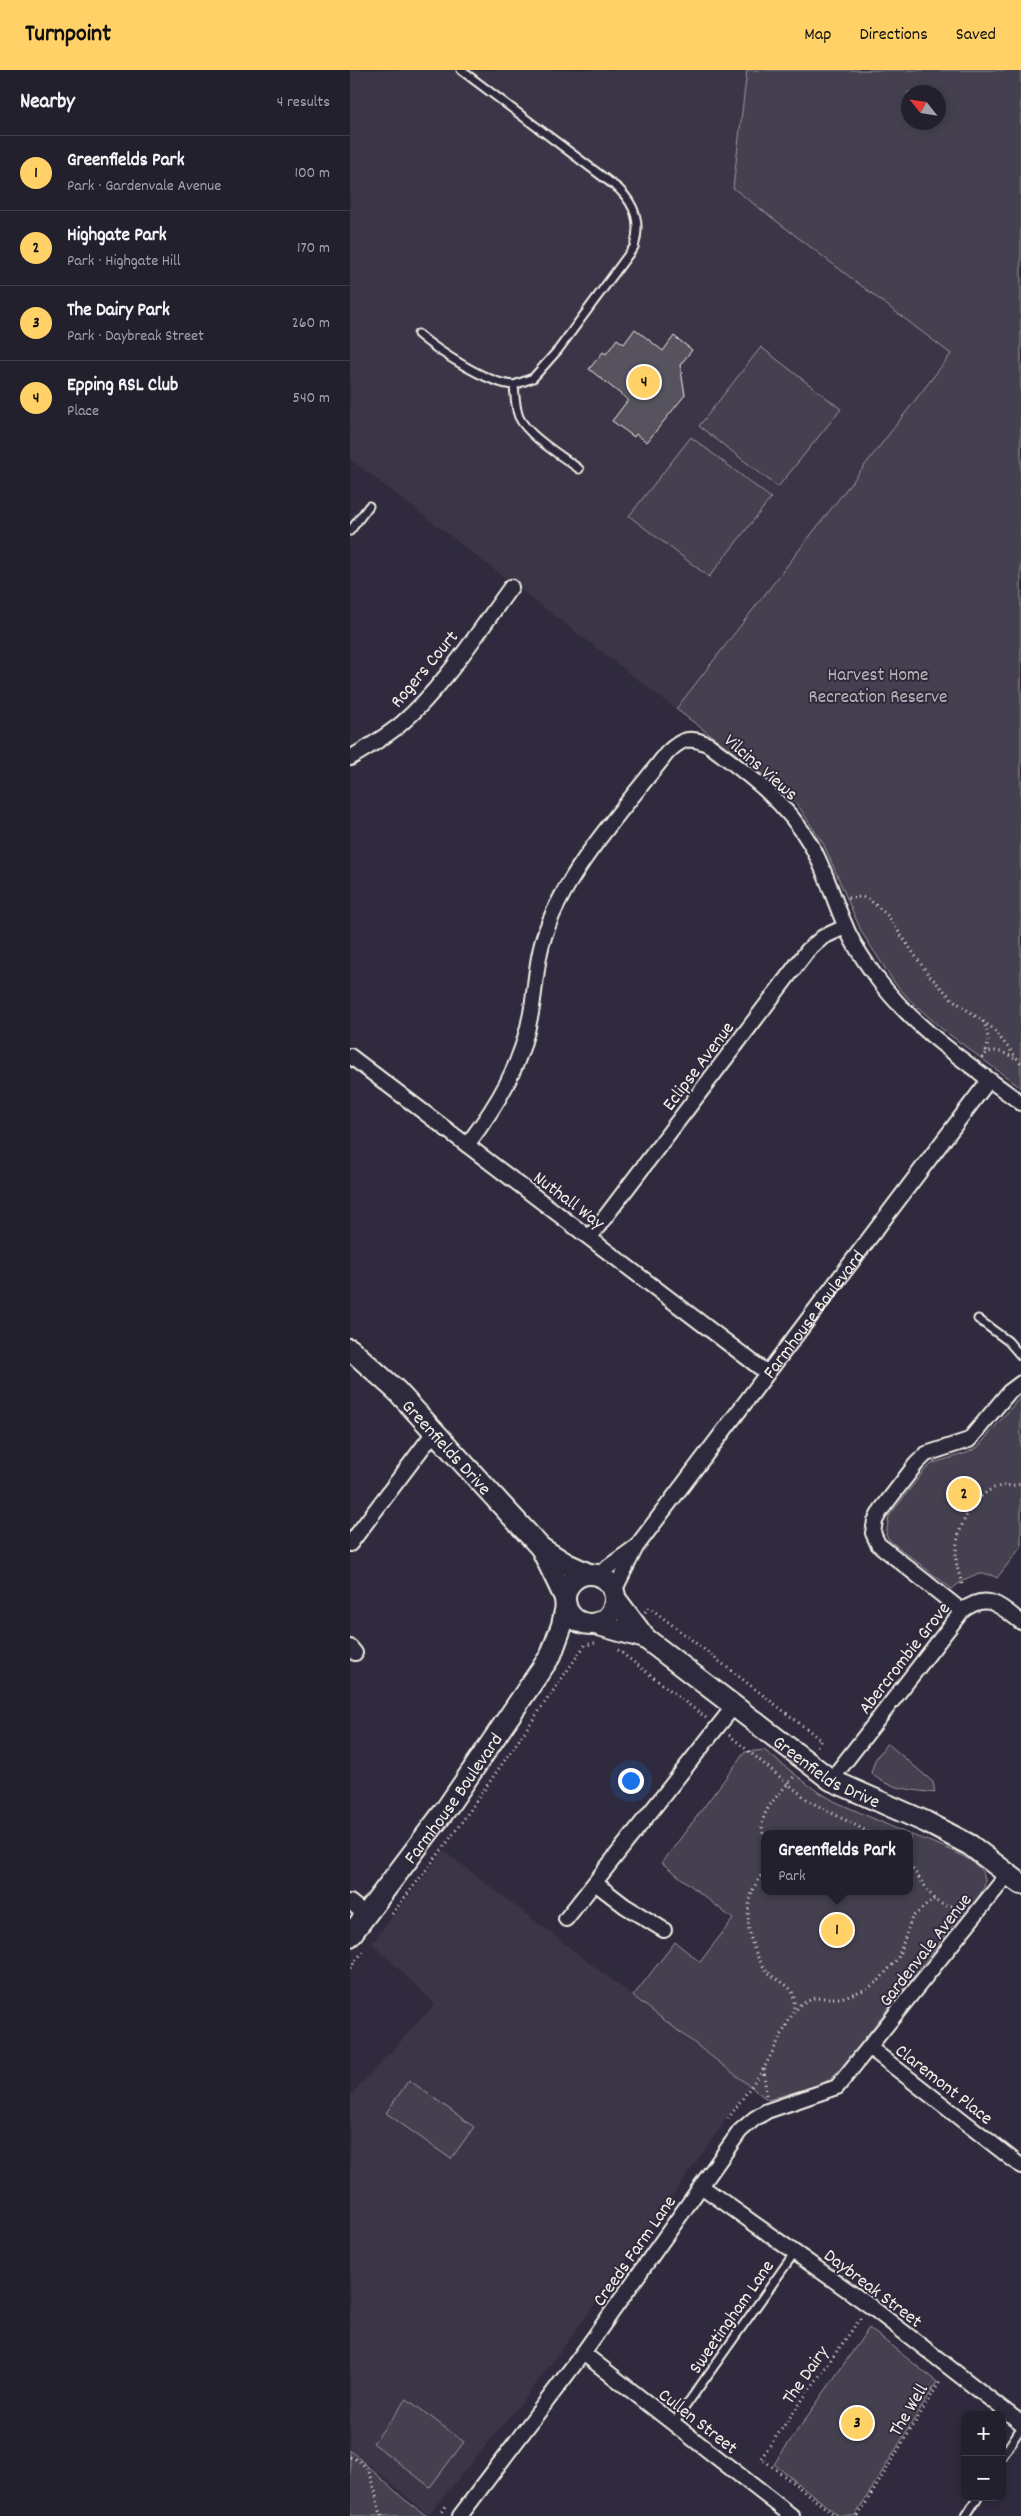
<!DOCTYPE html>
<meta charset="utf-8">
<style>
body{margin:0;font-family:Dekko,sans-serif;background:#2f2d3a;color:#f1f3f6}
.controls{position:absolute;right:15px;bottom:15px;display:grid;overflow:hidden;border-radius:10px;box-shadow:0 2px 8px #0003}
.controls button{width:45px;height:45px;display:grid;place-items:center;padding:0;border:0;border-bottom:1px solid #403e4a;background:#23202e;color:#f1f3f6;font:25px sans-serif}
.compass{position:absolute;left:551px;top:15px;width:45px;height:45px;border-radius:50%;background:#23202e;box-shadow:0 2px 8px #0003;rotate:300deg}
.you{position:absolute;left:280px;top:1710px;width:18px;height:18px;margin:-12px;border:4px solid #fff;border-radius:50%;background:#1a73e8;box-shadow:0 0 0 8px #1a73e833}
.badge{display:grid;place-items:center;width:32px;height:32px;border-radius:50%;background:#ffd166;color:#111;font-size:16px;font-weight:700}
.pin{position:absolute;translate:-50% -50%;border:2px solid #fff;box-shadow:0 1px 5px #0006}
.popup{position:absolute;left:411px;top:1760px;width:152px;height:65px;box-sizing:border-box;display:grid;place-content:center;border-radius:10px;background:#23202e;filter:drop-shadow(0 1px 4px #0005);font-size:16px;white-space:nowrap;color:#a3a3aa}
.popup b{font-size:19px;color:#f1f3f6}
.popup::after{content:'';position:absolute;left:50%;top:100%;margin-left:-10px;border:10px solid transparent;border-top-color:#23202e}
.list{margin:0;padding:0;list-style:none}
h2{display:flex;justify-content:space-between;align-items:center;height:65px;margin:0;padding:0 20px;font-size:21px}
h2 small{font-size:16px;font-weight:400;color:#a3a3aa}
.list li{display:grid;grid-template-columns:32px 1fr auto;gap:15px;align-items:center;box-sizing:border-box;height:75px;padding:0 20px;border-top:1px solid #403e4a}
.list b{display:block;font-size:19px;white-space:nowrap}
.list p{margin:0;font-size:16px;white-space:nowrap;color:#a3a3aa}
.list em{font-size:16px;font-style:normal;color:#a3a3aa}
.map{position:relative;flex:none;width:671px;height:2446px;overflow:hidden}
header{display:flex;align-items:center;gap:30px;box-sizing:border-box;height:70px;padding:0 25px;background:#ffd166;color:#111}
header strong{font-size:24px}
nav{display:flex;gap:28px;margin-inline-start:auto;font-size:18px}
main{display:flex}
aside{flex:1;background:#23202e}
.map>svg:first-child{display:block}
</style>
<header>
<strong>Turnpoint</strong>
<nav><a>Map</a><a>Directions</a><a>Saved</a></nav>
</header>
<main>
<aside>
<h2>Nearby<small>4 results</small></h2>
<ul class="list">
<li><span class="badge">1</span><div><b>Greenfields Park</b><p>Park · Gardenvale Avenue</p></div><em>100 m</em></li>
<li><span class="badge">2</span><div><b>Highgate Park</b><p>Park · Highgate Hill</p></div><em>170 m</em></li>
<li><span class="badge">3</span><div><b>The Dairy Park</b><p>Park · Daybreak Street</p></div><em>260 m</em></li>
<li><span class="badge">4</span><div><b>Epping RSL Club</b><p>Place</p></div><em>540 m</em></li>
</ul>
</aside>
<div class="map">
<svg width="671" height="2446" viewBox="0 0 671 2446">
<rect width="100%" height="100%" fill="#2f2a3d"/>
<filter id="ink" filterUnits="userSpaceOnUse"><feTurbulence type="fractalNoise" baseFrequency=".02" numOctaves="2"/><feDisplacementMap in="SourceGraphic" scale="10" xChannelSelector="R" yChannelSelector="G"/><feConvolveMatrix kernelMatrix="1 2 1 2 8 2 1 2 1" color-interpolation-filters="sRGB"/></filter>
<g filter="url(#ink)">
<path fill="#3b3647" d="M0,0h397l-13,118 217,166 -275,355 -326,-250z
M94,1781l306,235 -134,190 -89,120 -99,119 -78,-67v-352l85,-92 -63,-61z"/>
<path fill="#454050" stroke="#9c989c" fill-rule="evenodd" d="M397,0h274v1018l-79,-59 -33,-30 -15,-17 -32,-49 -38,-88 -27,-41 -18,-17 -103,-78 275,-355 -218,-166zM558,22h30v30h-30z
M411,277l80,62 -63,78 -79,-61z
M341,367l80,61 -62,79 -80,-61z
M671,1326v151l-24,31c-16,-10 -32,0 -45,11l-62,-48 -4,-6 3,-19 35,-45 9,-8 34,-10 11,-6z
M537,1673l46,39 2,11c-20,-3 -49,-4 -64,-20l4,-13z
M414,1680l50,39 20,12 74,33h-144v57h146v-57c17,8 91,27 72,57 -4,7 -8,13 -15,17l-128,163 -15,12 -56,17 -135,-104 42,-54 25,20 33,-43 -71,-56 83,-111z
M59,2010l65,47 -23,32 -65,-46z
M519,2258l68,54 -82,134h-16l-65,-52z
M57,2329l57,43 -34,45 -57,-44z
M0,2380l55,50 22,16h-77z"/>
<path fill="#56525f" stroke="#f4f1e8" d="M285,259l28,22 11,-15 18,14 -12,15 5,30 -38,47 -11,-8 -2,3 -22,-16 16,-21 -39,-31 14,-17 3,2 11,-15 7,5z"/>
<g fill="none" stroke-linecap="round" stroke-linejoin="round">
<g stroke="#f4f1e8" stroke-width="11">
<path id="lane" d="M111,0l158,119c17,17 22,34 15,58l-76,103 -25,28 -19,7
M68,264c20,17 70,50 96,51 1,10 1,22 5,32 9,19 43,39 60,52
M0,461l19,-25
M628,1249l30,22 13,15
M323,2354l122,-172
M652,2387l19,-29
M616,2446l12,-19"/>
</g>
<g stroke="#f4f1e8" stroke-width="18">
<g id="street">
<path d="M0,688c17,-10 35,-21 51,-34 42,-36 77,-92 110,-137"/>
<path d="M0,986l417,317"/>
<path d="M117,1075c31,-41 55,-81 64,-132 5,-27 5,-55 15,-82 22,-63 80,-125 121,-178 15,-15 24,-17 42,-8 39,29 78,58 102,100 15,26 22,54 34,80 7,18 20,37 31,52 38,52 94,88 145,126"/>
<path d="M240,1167l218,-287 15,-13 22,-10"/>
<path d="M0,1474l85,-113"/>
<path d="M247,1505l36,-26"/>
<path id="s1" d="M264,1521l22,-44 353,-467"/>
<path d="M612,1541l-84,-67 -5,-11 2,-12 6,-11 35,-46 10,-10 43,-14 40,-48 12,-9"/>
<path d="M0,1577l5,6"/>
<path d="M481,1710l131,-169c25,-20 38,-5 59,11"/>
<path d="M245,1813l30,23 39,24"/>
<path d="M0,1832l16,13"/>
<path d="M216,1849l168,-213"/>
<path d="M520,1978l151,118"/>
<path d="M351,2116l169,120 151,117"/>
<path d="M233,2283l209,163"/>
<path d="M110,2446l123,-163 157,-222 14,-12 13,-8 70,-24 171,-213"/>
</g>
</g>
<g stroke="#f4f1e8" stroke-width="24">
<g id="secondary">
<path id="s2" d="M0,1279l47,42 144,157 26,16 22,10"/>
<path d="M191,1478l24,50"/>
<circle cx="240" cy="1529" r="25"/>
<path id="s3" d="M265,1528l30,40 186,142 95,42 44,23 51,39"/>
<path d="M245,1554l50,14"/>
<path id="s4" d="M0,1866l96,-127 105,-154 11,-30 4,-19"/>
</g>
</g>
<path stroke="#f4f1e8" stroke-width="3" stroke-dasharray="1 4" stroke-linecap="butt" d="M498,828l14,-1 8,3 17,15 41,59 24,25 40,29 29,35
M633,951c5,11 7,21 2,32
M632,988c8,-12 22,-6 32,0
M612,1514c-2,-9 -6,-17 -6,-27 -1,-25 14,-58 38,-69 9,-3 18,-2 27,-4
M295,1542l4,-5 172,133 -4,6
M268,1580l88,68
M379,1665l80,66 63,33
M414,1768c-9,-26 17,-44 31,-63
M560,1795l24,34
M414,1802c-24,28 -19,72 3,99 7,8 19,12 24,19 5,7 3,15 2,23
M42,1844l55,-71 138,-198 10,-2
M0,1898l15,-19
M414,1999l2,26
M378,2049l36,-51 29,-55 7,-8 14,-7h27l26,-9 12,-9 19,-22 14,-41 22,-18c10,9 21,9 32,2
M0,2387c28,9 22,37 32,59
M90,2446l6,-10
M486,2446l-75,-58 101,-142
M508,2446l83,-136"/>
<use href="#lane" stroke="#2f2a3d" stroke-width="7"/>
<use href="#street" stroke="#2f2a3d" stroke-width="14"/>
<use href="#secondary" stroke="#2f2a3d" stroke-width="20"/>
</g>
</g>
<g text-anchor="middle" stroke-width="4" stroke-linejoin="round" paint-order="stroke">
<g font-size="19" fill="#f4f1e8" stroke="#2f2a3d">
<text transform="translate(73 598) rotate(-50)" y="7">Rogers Court</text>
<text transform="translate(412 696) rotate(41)" y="7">Vilcins Views</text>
<text transform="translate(347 995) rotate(-53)" y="7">Eclipse Avenue</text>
<text transform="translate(220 1129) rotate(37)" y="7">Nuthall Way</text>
<text dy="7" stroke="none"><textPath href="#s1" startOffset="342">Farmhouse Boulevard</textPath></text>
<text dy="7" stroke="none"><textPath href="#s2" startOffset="138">Greenfields Drive</textPath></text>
<text transform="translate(553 1587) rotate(-52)" y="7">Abercrombie Grove</text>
<text dy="7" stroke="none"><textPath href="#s3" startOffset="276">Greenfields Drive</textPath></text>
<text dy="7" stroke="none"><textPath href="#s4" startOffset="172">Farmhouse Boulevard</textPath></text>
<text transform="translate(574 1879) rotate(-52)" y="7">Gardenvale Avenue</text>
<text transform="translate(595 2013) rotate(38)" y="7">Claremont Place</text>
<text transform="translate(283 2180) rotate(-55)" y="7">Creeds Farm Lane</text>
<text transform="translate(524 2217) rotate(37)" y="7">Daybreak Street</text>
<text transform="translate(380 2246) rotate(-55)" y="7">Sweetingham Lane</text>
<text transform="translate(454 2304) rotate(-55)" y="7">The Dairy</text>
<text transform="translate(557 2339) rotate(-59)" y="7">The Well</text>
<text transform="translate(349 2350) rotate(38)" y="7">Cullen Street</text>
</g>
<g font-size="19" fill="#b7b3b3" stroke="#2f2a3d">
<text x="528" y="610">Harvest Home<tspan x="528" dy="22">Recreation Reserve</tspan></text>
</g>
</g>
</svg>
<div class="controls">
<button>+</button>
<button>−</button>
</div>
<svg class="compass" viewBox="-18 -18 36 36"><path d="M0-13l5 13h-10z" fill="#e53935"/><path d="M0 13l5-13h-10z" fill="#a3a3aa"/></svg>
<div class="you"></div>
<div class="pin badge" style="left:487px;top:1860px">1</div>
<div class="popup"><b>Greenfields Park</b>Park</div>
<div class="pin badge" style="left:614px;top:1424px">2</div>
<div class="pin badge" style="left:507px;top:2353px">3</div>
<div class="pin badge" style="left:294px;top:312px">4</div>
</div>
</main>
